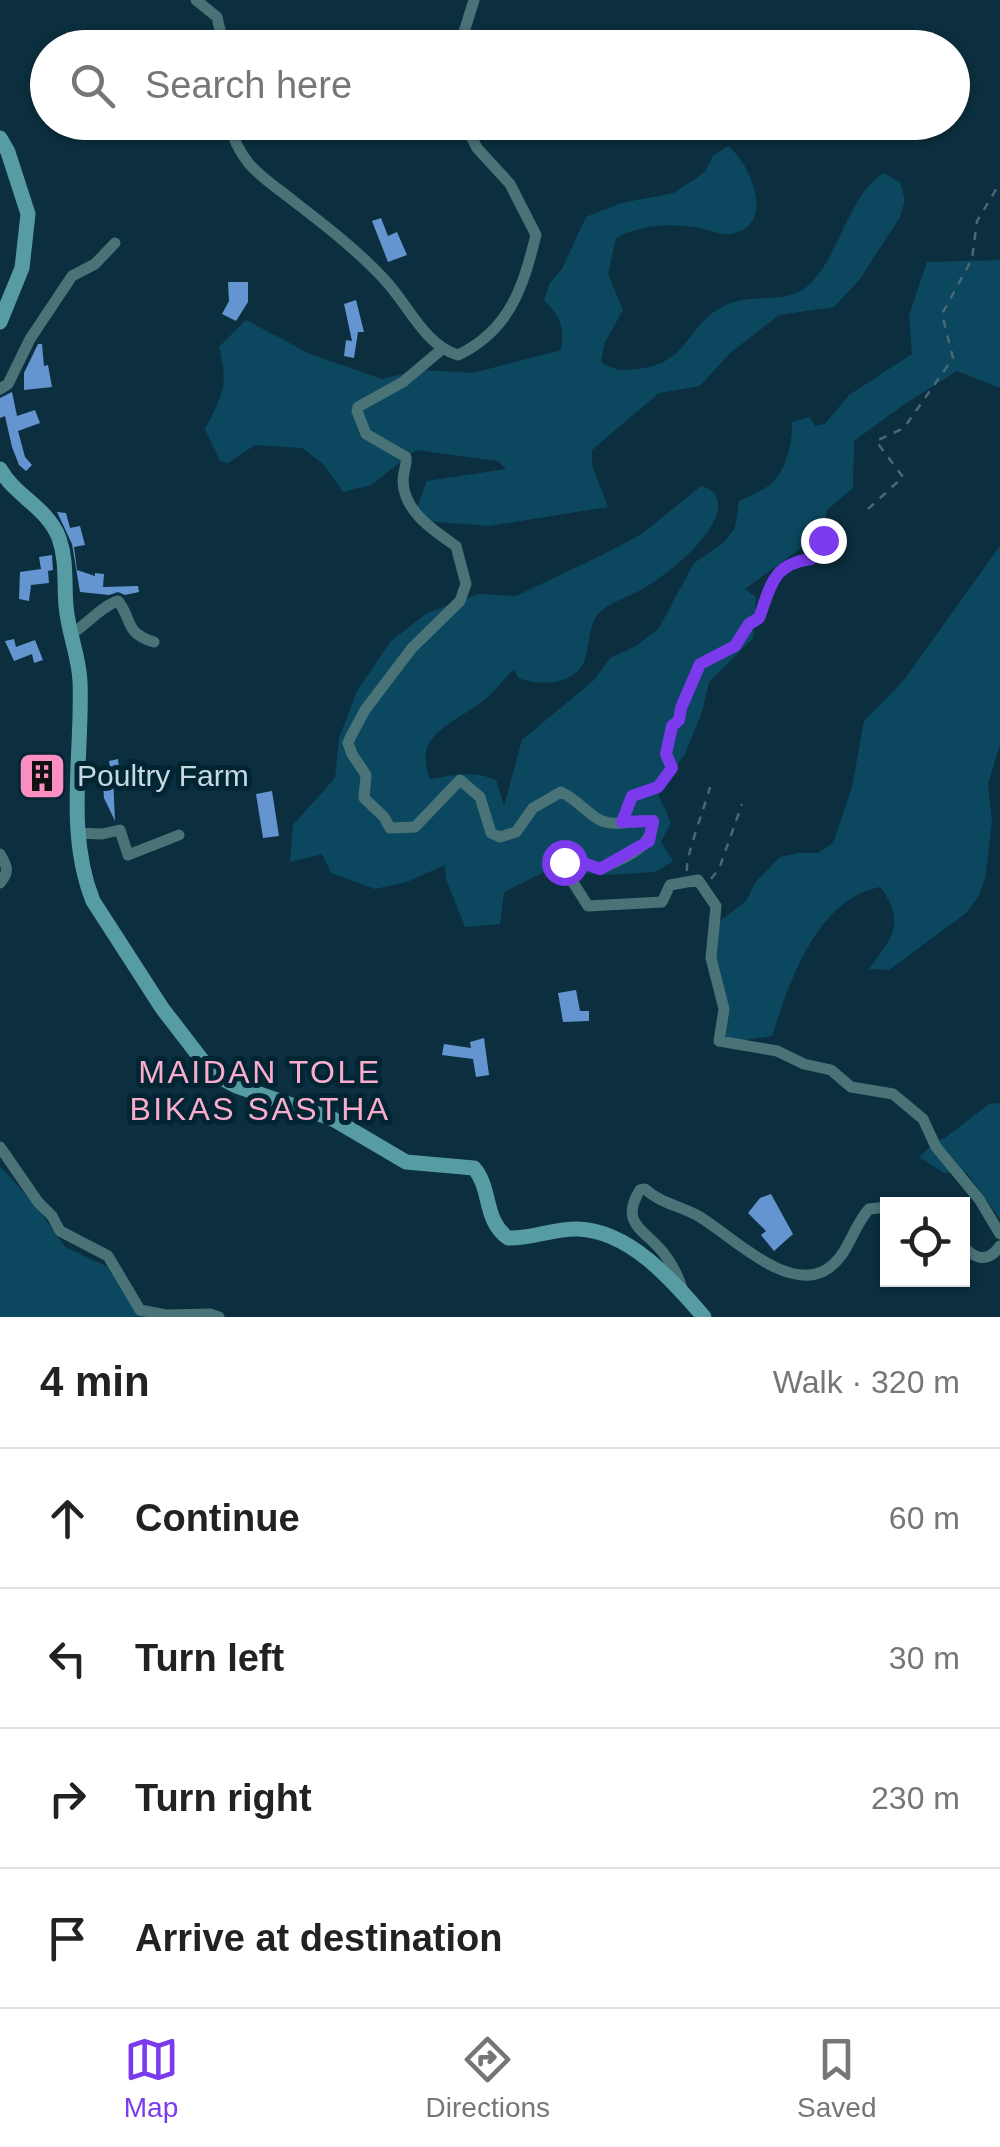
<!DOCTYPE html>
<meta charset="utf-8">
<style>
body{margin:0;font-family:Arial,sans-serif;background:#f6f6f6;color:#222}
.controls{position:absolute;right:30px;bottom:30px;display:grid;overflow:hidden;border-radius:0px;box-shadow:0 2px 8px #0004}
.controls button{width:90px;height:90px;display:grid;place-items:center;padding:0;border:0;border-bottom:2px solid #e0e0e0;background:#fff;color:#222;font:50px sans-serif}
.stop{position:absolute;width:30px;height:30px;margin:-22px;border:8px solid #7c3aed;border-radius:50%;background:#fff}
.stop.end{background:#7c3aed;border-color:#fff;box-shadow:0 2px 10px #0008}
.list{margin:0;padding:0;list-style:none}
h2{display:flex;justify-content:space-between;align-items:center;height:130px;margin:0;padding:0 40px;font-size:42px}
h2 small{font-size:32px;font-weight:400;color:#767676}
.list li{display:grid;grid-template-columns:65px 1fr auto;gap:30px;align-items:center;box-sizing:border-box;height:140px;padding:0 40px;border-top:2px solid #e0e0e0}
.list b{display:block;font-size:38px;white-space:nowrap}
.list em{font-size:32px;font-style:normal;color:#767676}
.icon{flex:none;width:55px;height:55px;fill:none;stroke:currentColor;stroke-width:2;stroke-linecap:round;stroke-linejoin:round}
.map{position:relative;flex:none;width:1000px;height:1317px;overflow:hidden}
.search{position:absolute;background:#fff;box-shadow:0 2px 8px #0004;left:30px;right:30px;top:30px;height:110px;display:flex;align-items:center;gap:25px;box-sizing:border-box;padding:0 35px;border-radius:55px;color:#767676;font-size:38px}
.sheet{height:690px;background:#fff}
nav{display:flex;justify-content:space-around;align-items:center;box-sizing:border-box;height:140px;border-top:2px solid #e0e0e0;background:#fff;font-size:28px;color:#767676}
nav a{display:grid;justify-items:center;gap:5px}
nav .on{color:#7c3aed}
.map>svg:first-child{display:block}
</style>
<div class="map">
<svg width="1000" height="1317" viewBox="0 0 1000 1317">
<rect width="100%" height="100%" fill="#0b2f3e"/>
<path fill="#0b485f" d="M728,146c23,18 49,80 3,88 -9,1 -22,-4 -31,-6 -30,-5 -57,-4 -84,10l-8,36 15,36 -19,34 -3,18c13,8 20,9 35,7 54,-4 50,-46 90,-64 29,-14 63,3 87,-24 28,-32 35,-83 70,-108l17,9 5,18 -5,17 -40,62 -26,28 -55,8 -49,38 -30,33 -41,7 -67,57v15l16,42 -119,19 -76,-6 14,-39 79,-12 -8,-8 -82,-11 -45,35 -28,7 -20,-28 -21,-16 -47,-3 -27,18 -8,-2 -15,-32c18,-35 24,-43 14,-82l27,-27 64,34 72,25 38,-9 53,3 88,-23c4,-23 -1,-34 -17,-50l6,-17 12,-14 24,-52 35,-14 53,-10 31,-21 8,-16z
M1000,260v128l-43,-17 -51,32 -52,38 -1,47 -25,21 -9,26 -74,54 11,8 -3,41 -44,44 -7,30 -17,42 -27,40 13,29 -10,19 12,19 -18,11 -49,3 -58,-5 -44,22 -4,32 -35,3 -19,-48 -1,-14 -38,17 -32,7 -44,-16 -9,-19 -32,8 3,-37 42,-47 4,-40 18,-47 34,-50 36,-28 52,-19 37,2 82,-39 44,-23 59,-48c12,3 18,9 17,22 -3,29 -53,69 -79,83 -12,7 -32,12 -41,23 -13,16 -6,45 -21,58 -15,13 -41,13 -59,6l-4,-9c-11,11 -21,25 -34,34 -29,22 -68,32 -50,76 23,-4 44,-9 66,1l8,26 18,-66 71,-59 17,-23 26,-12 23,-18 35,-65 29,-20 12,-15 4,-27c10,-5 22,-10 31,-16 16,-13 23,-44 22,-63l18,-5 5,9 10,-2 24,-29 63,-41 -3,-39 18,-53z
M1000,546v198l-12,40 4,38 -7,57 -7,18 -12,16 -77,57 -20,-1c23,-31 38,-47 11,-82 -64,13 -90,94 -108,149l-40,6 -8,-7 -10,-76 5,-37 28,-22 7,-16 26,-27 18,-4h20l15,-10 19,-56 12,-66 40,-41z
M1000,1103v116l-33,-46h-23l-25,-16 18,-17 8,-2 44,-34z
M0,1166l36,40 29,41 43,20 28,46 36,4h-172z"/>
<path fill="#6595d0" d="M381,218l7,18 9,-4 10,23 -19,7 -16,-41z
M228,282h20v20l-12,19 -14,-7 7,-13z
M356,300l8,32h-6l-4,26 -10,-2 2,-16 6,1 -8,-37z
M38,344h4l2,22 4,-1 4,22 -28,3v-17z
M12,392l5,24 18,-6 5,13 -22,8 7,26 7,8 -6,6 -7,-6 -7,-18 -7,-31 -5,2v-20z
M57,512l9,1 4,15 10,-2 5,19 -11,2 3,23 18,6v-3l9,1 -1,13 35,-1 1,6 -14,3 -7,-3 -9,3 -29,-3 -8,-48z
M52,555l1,15 -5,1 1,12 -18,2 -2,16 -10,-2 1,-27 21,-3 -2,-12z
M14,639l2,8 19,-7 8,20 -9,3 -2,-9 -18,7 -9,-20z
M118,759l1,9h13l1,5 -20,4 2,44 -11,-23 -1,-16h-9v-14h16l-1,-7z
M272,791l7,45 -16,2 -7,-44z
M576,990l4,21h9v10l-26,1 -5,-29z
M484,1038l5,37 -13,2 -3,-18 -31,-4 2,-11 27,4 -1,-6z
M771,1194l22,40 -19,17 -13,-16 5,-4 -18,-18 12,-15z"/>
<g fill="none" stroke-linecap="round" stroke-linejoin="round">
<path stroke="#496774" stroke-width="2.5" stroke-dasharray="8 8" stroke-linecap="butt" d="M868,509l35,-32 -27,-36 28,-13 49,-70 -11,-44 30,-55 5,-38 23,-38
M626,812l7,-15 25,-10 14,-19c-8,-16 -7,-36 7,-48l2,-11 19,-45 35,-18 14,-22 10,-5c12,-33 13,-55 52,-60l12,-19 12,-8 2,-7
M687,871c-2,-14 18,-64 23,-84
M711,879l8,-10 23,-65"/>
<path stroke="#4a7377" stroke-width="11" d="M196,0l21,17 7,31
M459,48l15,-48
M229,122c11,45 35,55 67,81 30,23 62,48 88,76 24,25 40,66 74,76 52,-25 65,-68 78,-120l-26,-51 -33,-36 -13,-26
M441,350l-38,32 -45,25 -1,4 9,23 40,23c1,9 -3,15 -3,23 0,31 31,51 53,66l10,38 -6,17 -48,47 -47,62 -14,26 -3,7 4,11 14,21 -2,23 20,19 6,11 25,-1 45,-47 20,17 11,36 9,4 16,-5 17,-24 28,-16c16,7 27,23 41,29 16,6 35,-2 51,0 -1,28 -29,37 -53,48l-35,-13 4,20 19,30 74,-4 8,-17 28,-5 18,26 -5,52 13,51 -5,32 58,10 27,13 27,6 20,17 42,7 30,25 13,28 43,52 21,35
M0,389l8,-5 22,-45 42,-63 23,-12 20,-21
M70,635c17,-10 31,-29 48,-34 15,19 6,32 36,41
M77,833l25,1 18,-4 8,25 51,-20
M0,854c7,12 10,18 0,29
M0,1147l38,55 14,14 8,15 48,25 32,54 26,5 44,-1 9,3
M962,1245c13,15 26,18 38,1
M683,1291c-4,-13 -10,-26 -18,-36 -18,-25 -47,-30 -25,-65l5,-1c16,15 37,17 55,28 30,18 85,74 124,54 25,-14 27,-42 45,-62l19,-2"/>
<path stroke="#579ba3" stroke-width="15" d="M0,138l8,14 20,62 -6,54 -22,54
M0,469c15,27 48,39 59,69 8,23 5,44 7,68 2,26 13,50 14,75 3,73 -15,150 13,220l69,107 50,65 24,13 97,33 73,43 68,6c18,21 9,52 34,70 24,1 46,-10 70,-9 52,2 94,51 126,88"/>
</g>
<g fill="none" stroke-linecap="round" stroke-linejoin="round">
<path stroke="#7c3aed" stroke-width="12" d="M564,862v-6l36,13 49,-28 4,-20 -31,1 10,-26 26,-9 14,-19 -6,-14 6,-28 7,-6 2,-12 19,-44 35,-18 14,-22 10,-6c12,-32 13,-54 52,-59l12,-19"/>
</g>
<defs>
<g id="building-square" transform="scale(2.5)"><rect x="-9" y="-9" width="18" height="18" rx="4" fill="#fc8fc1" stroke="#012533"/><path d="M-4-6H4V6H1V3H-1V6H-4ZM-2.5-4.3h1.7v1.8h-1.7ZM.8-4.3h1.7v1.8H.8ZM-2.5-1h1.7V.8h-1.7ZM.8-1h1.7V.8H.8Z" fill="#111"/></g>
</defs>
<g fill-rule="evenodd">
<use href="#building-square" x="42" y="776"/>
</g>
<g text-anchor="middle" stroke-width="10" stroke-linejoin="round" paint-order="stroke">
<g font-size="30" fill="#c6d8e2" stroke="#012533" text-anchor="start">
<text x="77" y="786">Poultry Farm</text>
</g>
<g font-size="32" letter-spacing="2.5" fill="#faaccd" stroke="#012533">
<text x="260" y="1083">MAIDAN TOLE<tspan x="260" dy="37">BIKAS SASTHA</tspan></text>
</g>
</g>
</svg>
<div class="controls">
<button><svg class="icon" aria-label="locate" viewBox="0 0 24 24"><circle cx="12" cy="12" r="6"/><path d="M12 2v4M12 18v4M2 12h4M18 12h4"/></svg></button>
</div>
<div class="stop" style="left:564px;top:862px"></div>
<div class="stop end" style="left:823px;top:540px"></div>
<div class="search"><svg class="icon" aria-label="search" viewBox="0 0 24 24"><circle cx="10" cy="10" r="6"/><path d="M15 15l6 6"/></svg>Search here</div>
</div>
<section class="sheet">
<h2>4 min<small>Walk · 320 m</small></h2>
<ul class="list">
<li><svg class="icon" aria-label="ahead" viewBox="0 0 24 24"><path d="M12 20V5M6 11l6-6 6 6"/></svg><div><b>Continue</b></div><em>60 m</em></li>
<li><svg class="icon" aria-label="left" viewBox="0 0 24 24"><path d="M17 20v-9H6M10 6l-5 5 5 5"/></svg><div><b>Turn left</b></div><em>30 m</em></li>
<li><svg class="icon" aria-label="right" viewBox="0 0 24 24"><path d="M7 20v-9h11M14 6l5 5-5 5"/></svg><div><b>Turn right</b></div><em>230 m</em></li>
<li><svg class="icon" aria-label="arrive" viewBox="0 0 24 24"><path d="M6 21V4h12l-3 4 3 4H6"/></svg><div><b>Arrive at destination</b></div></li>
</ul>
</section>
<nav>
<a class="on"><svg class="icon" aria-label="map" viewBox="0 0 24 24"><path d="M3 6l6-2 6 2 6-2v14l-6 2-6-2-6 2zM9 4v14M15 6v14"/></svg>Map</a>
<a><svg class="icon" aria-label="directions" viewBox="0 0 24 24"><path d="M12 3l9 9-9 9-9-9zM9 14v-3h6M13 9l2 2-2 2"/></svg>Directions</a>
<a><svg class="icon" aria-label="saved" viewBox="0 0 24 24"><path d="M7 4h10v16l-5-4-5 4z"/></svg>Saved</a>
</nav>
